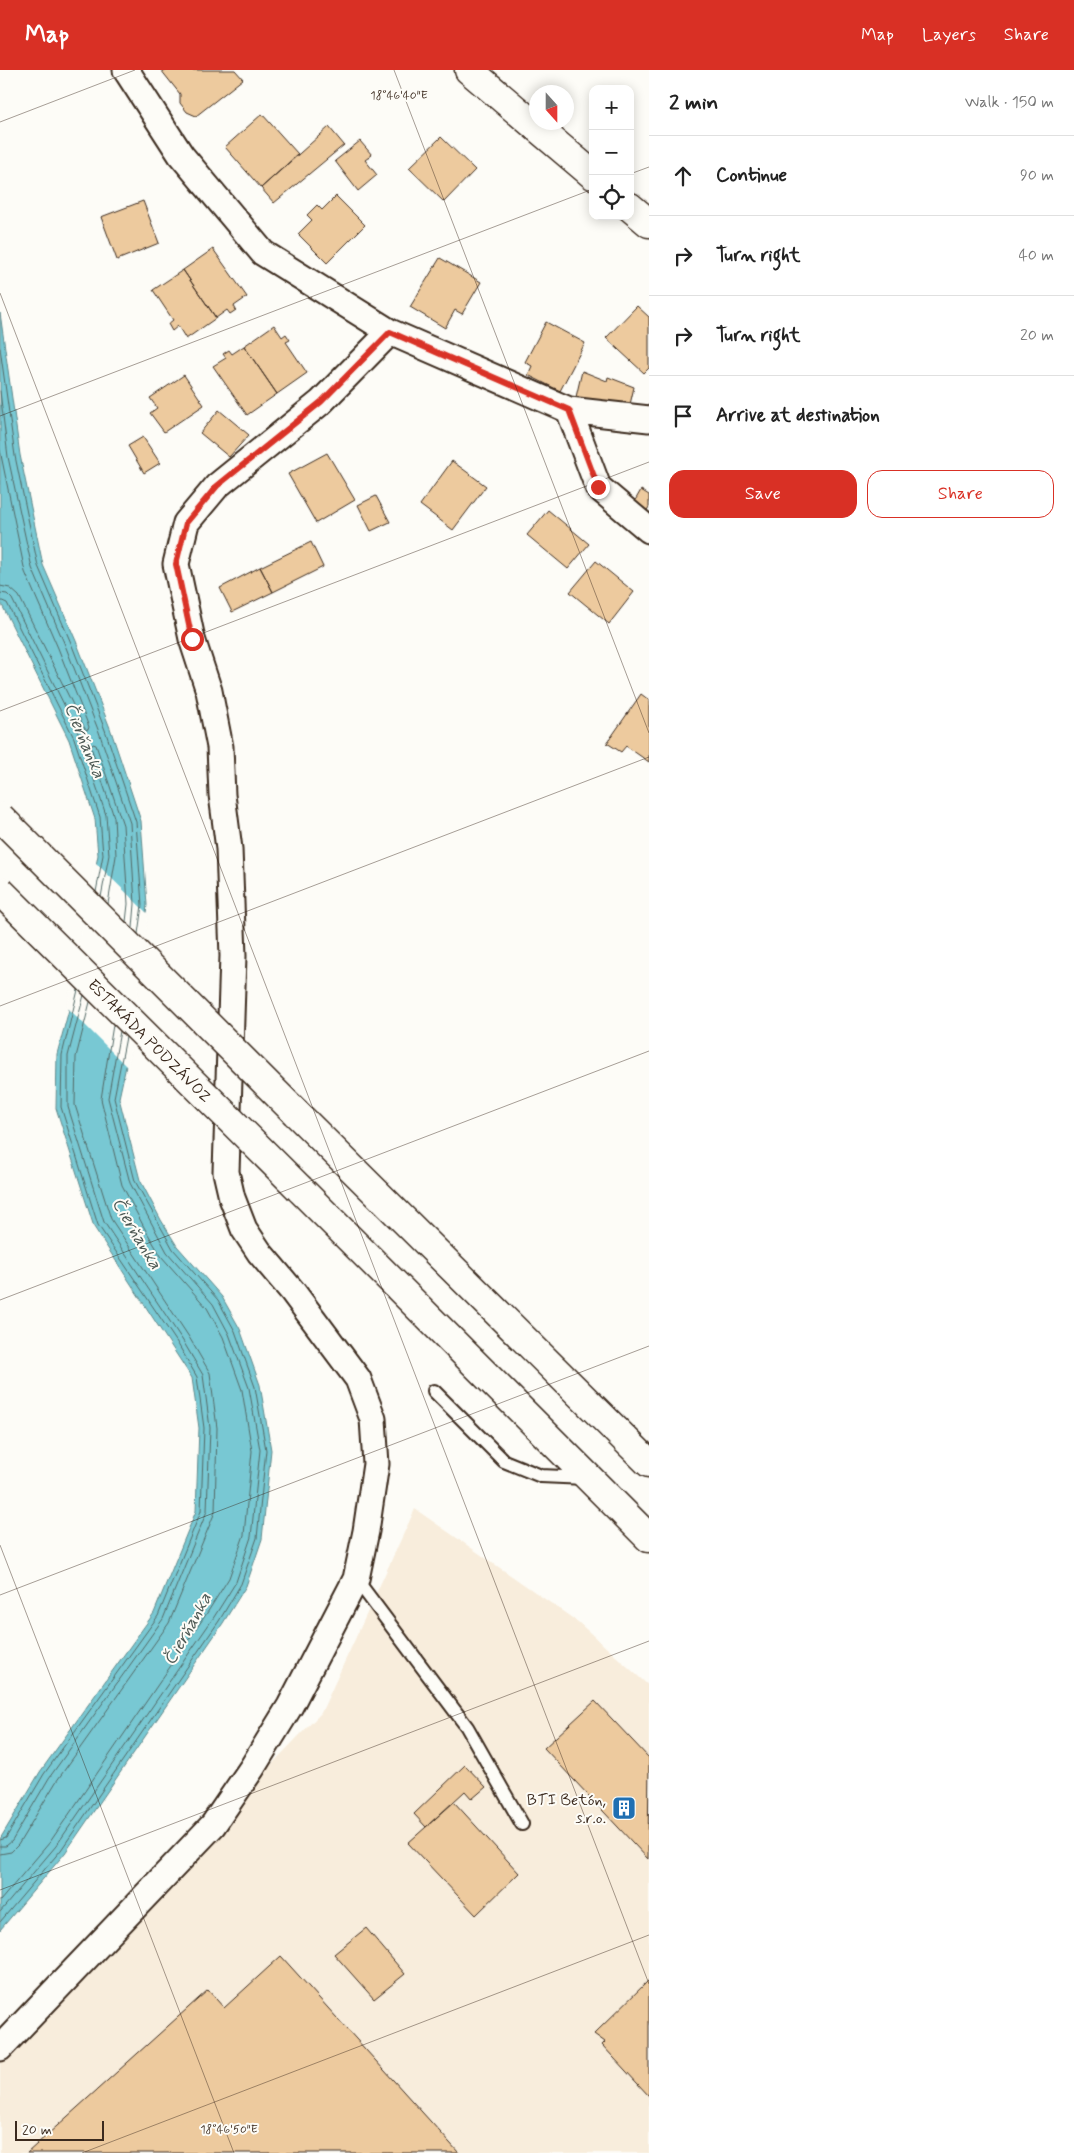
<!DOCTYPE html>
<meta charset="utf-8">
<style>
body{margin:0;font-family:Mynerve,sans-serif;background:#f6f6f6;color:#222}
.controls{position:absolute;right:15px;top:15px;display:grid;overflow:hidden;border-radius:10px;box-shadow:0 2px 12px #0003}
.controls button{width:45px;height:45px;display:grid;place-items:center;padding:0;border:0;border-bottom:1px solid #e0e0e0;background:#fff;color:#222;font:25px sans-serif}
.compass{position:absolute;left:529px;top:15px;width:45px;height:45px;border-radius:50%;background:#fff;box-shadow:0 2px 12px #0003;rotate:159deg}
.scale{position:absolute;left:15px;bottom:12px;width:89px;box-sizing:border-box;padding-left:5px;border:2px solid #3b2a1e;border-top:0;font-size:14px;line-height:18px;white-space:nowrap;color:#3b2a1e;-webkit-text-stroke:4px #fdfcf7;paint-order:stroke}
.stop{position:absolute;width:15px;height:15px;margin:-11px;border:4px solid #d93025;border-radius:50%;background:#fff}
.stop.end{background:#d93025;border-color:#fff;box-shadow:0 1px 5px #0008}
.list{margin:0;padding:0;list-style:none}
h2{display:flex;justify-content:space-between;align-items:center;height:65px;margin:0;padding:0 20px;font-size:21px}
h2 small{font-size:16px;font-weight:400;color:#767676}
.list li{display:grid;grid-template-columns:32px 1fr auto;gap:15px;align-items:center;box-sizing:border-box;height:80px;padding:0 20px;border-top:1px solid #e0e0e0}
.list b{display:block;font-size:19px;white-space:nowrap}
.list em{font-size:16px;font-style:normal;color:#767676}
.actions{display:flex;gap:10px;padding:15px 20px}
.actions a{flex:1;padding:11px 0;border:1px solid #d93025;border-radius:15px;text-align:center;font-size:18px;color:#d93025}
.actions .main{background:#d93025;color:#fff}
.icon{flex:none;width:28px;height:28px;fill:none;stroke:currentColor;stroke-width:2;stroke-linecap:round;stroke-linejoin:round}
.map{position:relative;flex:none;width:649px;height:2083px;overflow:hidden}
header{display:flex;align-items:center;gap:30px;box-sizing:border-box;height:70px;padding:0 25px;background:#d93025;color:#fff}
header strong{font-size:24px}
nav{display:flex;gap:28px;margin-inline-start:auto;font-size:18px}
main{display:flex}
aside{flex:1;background:#fff}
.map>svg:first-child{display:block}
</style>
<header>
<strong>Map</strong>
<nav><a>Map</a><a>Layers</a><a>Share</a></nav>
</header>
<main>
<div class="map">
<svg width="649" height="2083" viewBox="0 0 649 2083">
<rect width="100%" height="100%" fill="#fdfcf7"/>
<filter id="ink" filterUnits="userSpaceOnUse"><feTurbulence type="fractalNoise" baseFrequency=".02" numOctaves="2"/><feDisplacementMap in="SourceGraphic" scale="10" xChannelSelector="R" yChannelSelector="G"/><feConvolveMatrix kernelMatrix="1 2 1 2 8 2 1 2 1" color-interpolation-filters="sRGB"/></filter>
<g filter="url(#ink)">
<path fill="#f8eddc" d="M415,1439l163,113 71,64v467h-649v-107l321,-333z"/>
<path fill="#78c8d3" stroke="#60898b" d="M0,243l20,142 23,110 33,76 34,87 31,93 6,84 -18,147 -10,46 21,82 21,40 16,26 45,51 18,32 20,56 11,65 -9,89 -16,47 -23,37 -158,230 -65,77v-91l40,-67 114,-159 42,-102 3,-83 -7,-50 -98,-151 -38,-119 1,-54 13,-48 28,-151 -3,-36 -26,-79 -69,-139z"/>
<path fill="#fdfcf7" d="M94,791l54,53 -20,154 -61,-61z"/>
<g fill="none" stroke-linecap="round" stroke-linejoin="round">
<path stroke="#536966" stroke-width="1" d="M0,278l15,108 23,110 33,77 34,87 31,92 6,83 -4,29
M0,321l8,66 24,111 33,77 34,87 31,91 5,81 -2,24
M0,380l25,122 33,76 31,79 -1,3 -3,-1 -66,-133 -9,-8 -10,-2
M0,523l7,1 5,5 67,136 27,80 3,40 -8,42
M0,530l7,3 67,135 26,79 3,38 -7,37
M108,834l8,-48 -2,-39 -23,-70 2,-3 3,1 27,80 5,79 -2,18
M0,1770l6,-2 38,-64 114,-158 43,-105 3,-83 -7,-51 -19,-33 -80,-119 -37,-118 1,-52 16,-65
M0,1776h6l6,-5 37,-63 114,-159 44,-108 3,-83 -7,-53 -20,-34 -79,-119 -36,-115v-51l16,-61
M0,1784l11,-2 7,-7 38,-63 113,-159 46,-111 2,-84 -7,-55 -21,-36 -78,-118 -36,-114 1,-48 14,-55
M0,1831l50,-59 157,-229 22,-35 15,-43 8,-84 -10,-61 -19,-53 -16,-29 -46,-52 -16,-27 -23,-44 -21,-86 12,-74
M0,1842l56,-66 158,-229 22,-35 15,-45 9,-87 -11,-62 -20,-54 -16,-30 -46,-52 -37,-69 -22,-85 12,-67
M0,1852l61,-72 158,-229 22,-37 16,-46 9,-88 -11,-63 -20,-56 -17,-31 -45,-51 -38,-68 -21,-83 12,-61"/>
</g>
<path fill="#edca9e" stroke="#3b2a1e" d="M161,0h74l8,9 -47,37 -9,-4 -7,-9v-9z
M262,44l36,40 -37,34 -36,-41z
M329,57l15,18 -70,58 -13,-15z
M441,67l34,33 -31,32 -35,-34z
M360,71l12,14 -7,5 12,15 -19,16 -23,-30z
M336,126l29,29 -38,38 -29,-29 14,-14 -5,-5 10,-10 5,5z
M143,131l16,42 -42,17 -16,-43z
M213,179l34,48 -13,9 2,4 -6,4 -3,-4 -11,8 -33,-48z
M440,188l41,24 -19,32 -7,-4 -10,18 -35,-21z
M183,200l33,48 -30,21 -8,-13 -6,5 -4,-7 5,-4 -20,-30z
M637,236l12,11v51l-5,5 -38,-35z
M546,252l39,21 -25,48 -32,-16 4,-9 -7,-4z
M274,255l8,12 4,-3 4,6 -4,2 21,31 -30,21 -33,-48z
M244,276l33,48 -30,21 -34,-49 13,-8 -3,-4 6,-4 3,4z
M582,301l25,10 1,-4 26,10 -5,22 -53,-12z
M184,305l20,30 -40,27 -14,-19 7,-5 -7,-10z
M219,340l30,25 -20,22 -29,-24z
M143,367l17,26 -16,10 -16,-27z
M327,383l28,47 -39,23 -28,-49z
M452,391l34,25 -33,44 -33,-25z
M641,420l8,5v12l-8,13 -13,-7z
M376,426l14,26 -19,9 -13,-26z
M548,440l41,34 -21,25 -41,-34z
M311,472l12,25 -50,25 -13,-25z
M596,491l38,31 -25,32 -39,-32z
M260,497l13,25 -41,20 -12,-24z
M641,624l8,6v62l-23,-16 -5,6 -14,-9z
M595,1631l54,57 -1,101 -104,-111z
M465,1695l21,22 -14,12 -7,-8 -39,36 -12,-13z
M454,1732l65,71 -43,42 -68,-72z
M366,1858l39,46 -31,25 -40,-45z
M281,1886l178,197h-432l181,-163 16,18z
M649,1910v116l-47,-51 3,-3 -11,-8z"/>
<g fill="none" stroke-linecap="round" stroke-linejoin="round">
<g stroke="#3b2a1e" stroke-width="16">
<path id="lane" d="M434,1321l70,70 37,15 44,2
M356,1509l111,148 55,97"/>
</g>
<g stroke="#3b2a1e" stroke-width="29">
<path id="street" d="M126,0l55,85 82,98 127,79 179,78 80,9
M569,340l29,77 51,43
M0,1978l213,-223 39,-57 38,-62 66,-127 10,-48 10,-67 -3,-45 -15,-40 -65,-87 -33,-39 -16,-24 -12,-31 -6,-26 7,-216 -4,-107 -7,-54 -2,-48 -11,-56 -17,-52 -16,-75 10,-41 31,-37 104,-84 69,-70"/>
</g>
<g stroke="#3b2a1e" stroke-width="31">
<path id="secondary" d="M469,0l124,105
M630,137l19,16"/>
</g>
<g stroke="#3b2a1e" stroke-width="31">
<path id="highway" d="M296,1043l353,350
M300,1119l349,349"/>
</g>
<use href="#lane" stroke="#fdfcf7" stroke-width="12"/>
<use href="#street" stroke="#fdfcf7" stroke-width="25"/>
<use href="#secondary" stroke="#fdfcf7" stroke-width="28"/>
<use href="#highway" stroke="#fdfcf7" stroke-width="28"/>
<g stroke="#3b2a1e" stroke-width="31" stroke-linecap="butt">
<path id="highway-bridge" d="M0,747l296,296
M0,821l300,298"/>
</g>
<use href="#highway-bridge" stroke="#fdfcf7" stroke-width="28"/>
</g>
</g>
<g fill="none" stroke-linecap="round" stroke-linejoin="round" filter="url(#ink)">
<path stroke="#d93025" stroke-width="6" d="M192,569l-16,-75 10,-41 31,-37 104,-84 69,-70 179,78 29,77"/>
</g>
<path fill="none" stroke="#3b2a1e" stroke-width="1" stroke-opacity="0.45" d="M394,0l255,663M0,52l135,-52M630,104l19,-7M0,223l649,1691M0,346l593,-227M0,641l649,-249M0,936l649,-249M0,1230l649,-249M0,1475l234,608M0,1525l649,-249M0,1820l649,-249M82,2083l567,-218"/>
<defs>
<g id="building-square" transform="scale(1.25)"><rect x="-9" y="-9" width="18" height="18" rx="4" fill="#1f6fb2" stroke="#fdfcf7"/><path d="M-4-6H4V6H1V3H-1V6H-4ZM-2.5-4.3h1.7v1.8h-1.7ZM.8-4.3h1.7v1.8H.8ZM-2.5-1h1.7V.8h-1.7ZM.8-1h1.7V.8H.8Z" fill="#fff"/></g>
</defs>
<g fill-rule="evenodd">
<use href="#building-square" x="624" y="1738"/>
</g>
<g text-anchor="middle" stroke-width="4" stroke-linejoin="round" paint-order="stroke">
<g font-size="16" fill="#3b2a1e" stroke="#fdfcf7">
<text transform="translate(150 970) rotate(45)" y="6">ESTAKÁDA PODZÁVOZ</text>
</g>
<g font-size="16" fill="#3b2a1e" stroke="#fdfcf7" text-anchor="end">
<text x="606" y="1735">BTI Betón,<tspan x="606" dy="18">s.r.o.</tspan></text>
</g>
<g font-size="18" font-style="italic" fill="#4d5954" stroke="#fdfcf7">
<text transform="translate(85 670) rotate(67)" y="6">Čierňanka</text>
<text transform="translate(137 1163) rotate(59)" y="6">Čierňanka</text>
<text transform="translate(187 1559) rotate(-61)" y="6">Čierňanka</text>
</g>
</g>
<g font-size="12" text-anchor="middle" fill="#3b2a1e" stroke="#fdfcf7" stroke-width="4" stroke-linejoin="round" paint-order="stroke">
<text x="399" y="29">18°46'40"E</text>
<text x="229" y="2063">18°46'50"E</text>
</g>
</svg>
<div class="controls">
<button>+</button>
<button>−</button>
<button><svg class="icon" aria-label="locate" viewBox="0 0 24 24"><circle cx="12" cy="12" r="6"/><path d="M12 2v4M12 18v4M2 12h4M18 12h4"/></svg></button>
</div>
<svg class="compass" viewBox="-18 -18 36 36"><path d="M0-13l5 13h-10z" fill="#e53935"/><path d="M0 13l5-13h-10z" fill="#767676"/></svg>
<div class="scale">20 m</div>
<div class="stop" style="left:192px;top:569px"></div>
<div class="stop end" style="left:598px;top:417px"></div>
</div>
<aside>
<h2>2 min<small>Walk · 150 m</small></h2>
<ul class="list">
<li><svg class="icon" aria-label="ahead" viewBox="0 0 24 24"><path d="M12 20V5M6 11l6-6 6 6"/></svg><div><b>Continue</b></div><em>90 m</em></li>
<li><svg class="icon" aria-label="right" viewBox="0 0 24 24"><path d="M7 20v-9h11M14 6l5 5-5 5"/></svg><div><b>Turn right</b></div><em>40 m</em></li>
<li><svg class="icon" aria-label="right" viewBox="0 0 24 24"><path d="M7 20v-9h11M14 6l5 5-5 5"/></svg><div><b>Turn right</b></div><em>20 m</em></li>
<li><svg class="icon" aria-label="arrive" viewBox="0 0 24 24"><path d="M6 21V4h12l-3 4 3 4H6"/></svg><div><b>Arrive at destination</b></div></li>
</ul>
<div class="actions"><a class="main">Save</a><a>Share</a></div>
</aside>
</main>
